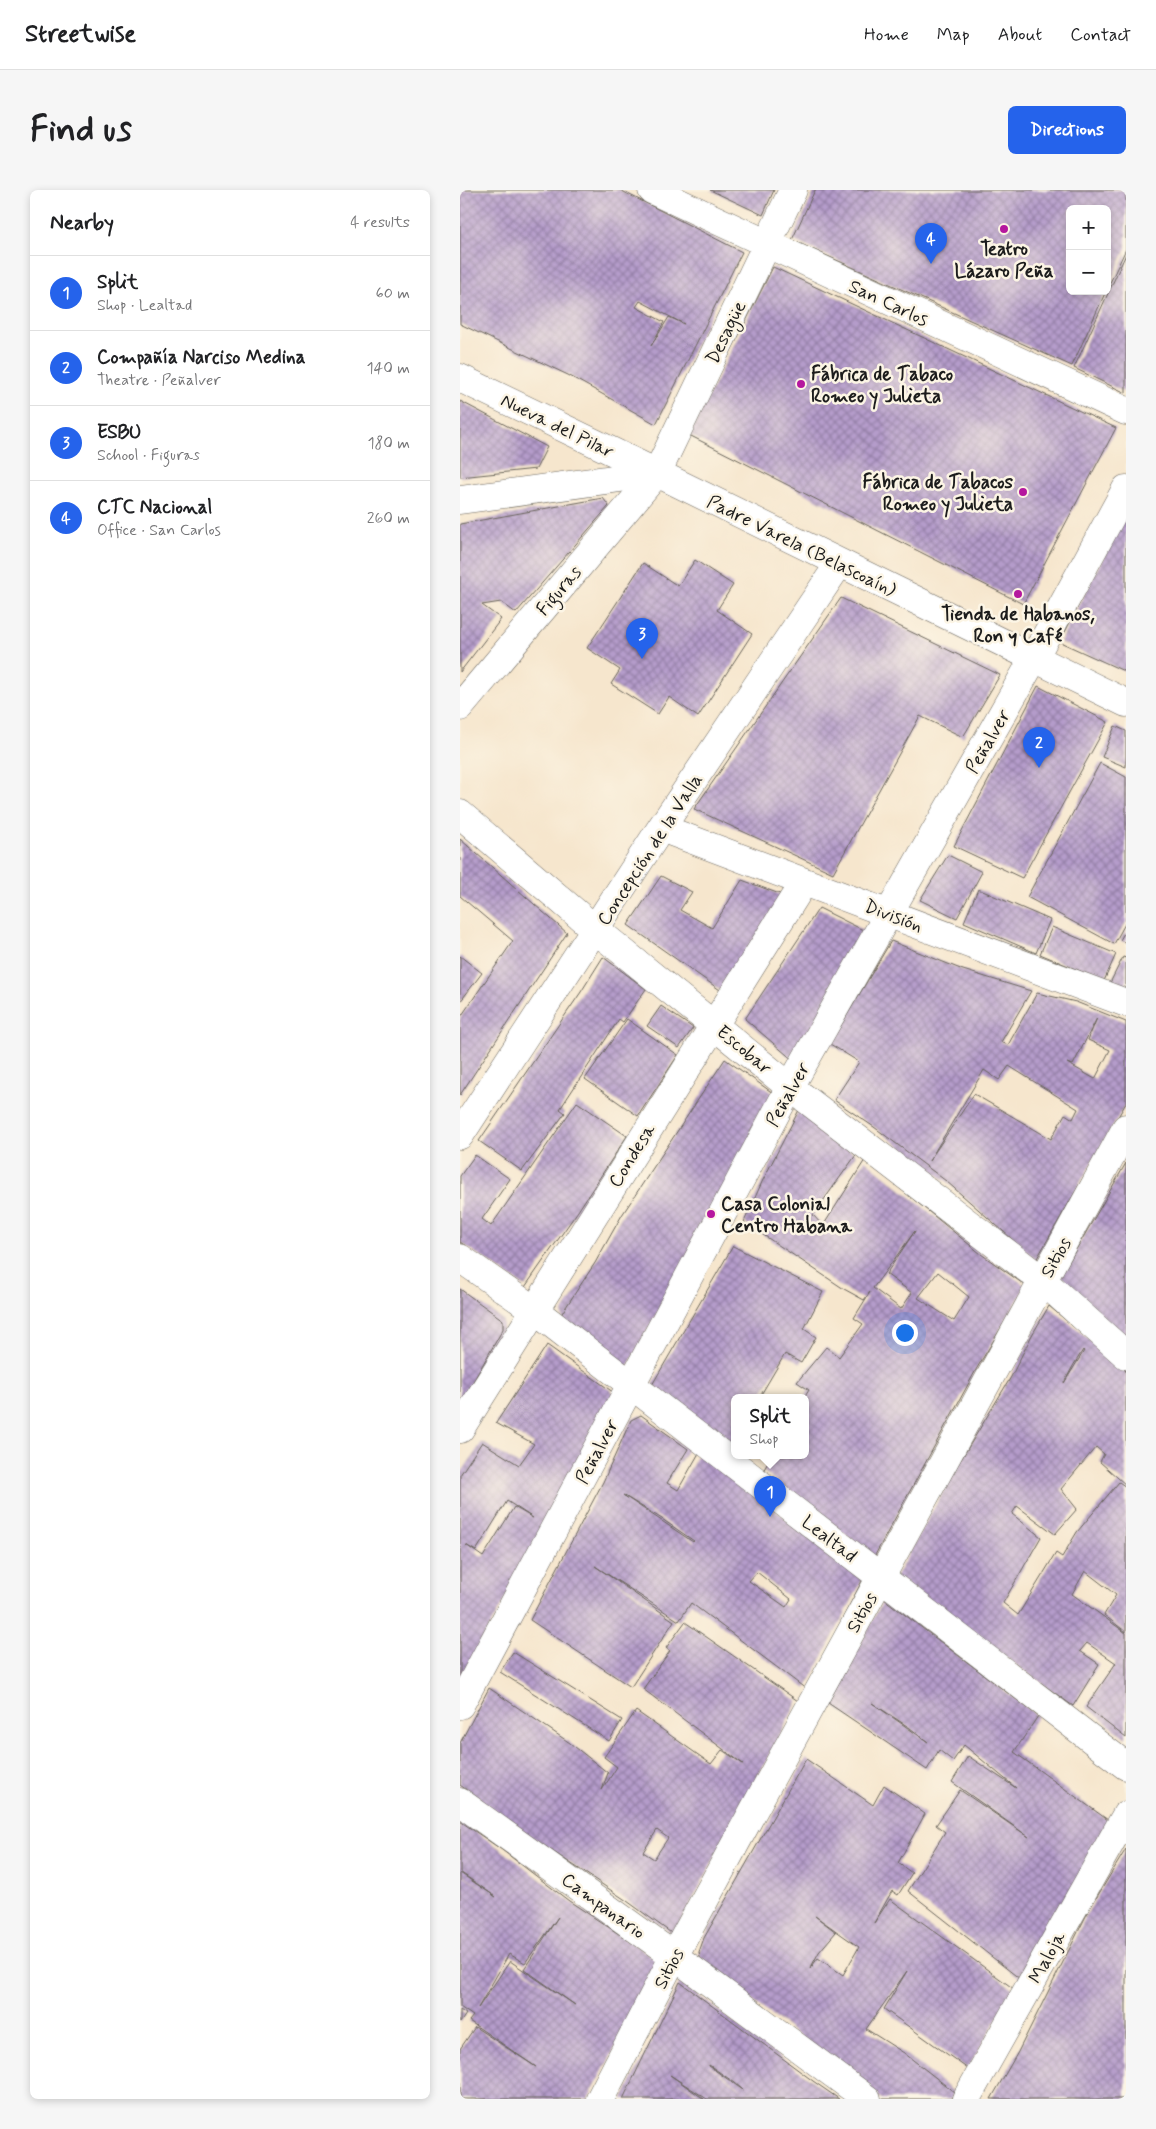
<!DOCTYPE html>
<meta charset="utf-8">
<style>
body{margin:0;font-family:Mynerve,sans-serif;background:#f6f6f6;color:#202124}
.controls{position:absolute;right:15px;top:15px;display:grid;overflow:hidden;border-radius:8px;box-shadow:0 2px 8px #0003}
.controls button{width:45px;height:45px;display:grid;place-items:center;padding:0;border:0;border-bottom:1px solid #e0e0e0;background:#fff;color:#202124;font:25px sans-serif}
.you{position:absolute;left:444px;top:1142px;width:18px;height:18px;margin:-12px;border:4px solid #fff;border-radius:50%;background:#1a73e8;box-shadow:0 0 0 8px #1a73e833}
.badge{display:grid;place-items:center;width:32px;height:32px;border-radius:50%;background:#2563eb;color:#fff;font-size:16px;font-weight:700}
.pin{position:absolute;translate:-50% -41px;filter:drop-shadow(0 1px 2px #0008)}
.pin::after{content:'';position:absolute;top:26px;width:18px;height:15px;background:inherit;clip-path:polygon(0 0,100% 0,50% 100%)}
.popup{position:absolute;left:271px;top:1204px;width:78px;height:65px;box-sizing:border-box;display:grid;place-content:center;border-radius:8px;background:#fff;filter:drop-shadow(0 1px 4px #0005);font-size:16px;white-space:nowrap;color:#757577}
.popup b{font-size:19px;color:#202124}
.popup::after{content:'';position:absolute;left:50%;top:100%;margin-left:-10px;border:10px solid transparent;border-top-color:#fff}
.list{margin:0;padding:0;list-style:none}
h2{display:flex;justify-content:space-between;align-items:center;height:65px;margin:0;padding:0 20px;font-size:21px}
h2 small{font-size:16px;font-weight:400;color:#757577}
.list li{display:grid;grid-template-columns:32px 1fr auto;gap:15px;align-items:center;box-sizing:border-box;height:75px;padding:0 20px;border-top:1px solid #e0e0e0}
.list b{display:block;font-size:19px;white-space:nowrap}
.list p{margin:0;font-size:16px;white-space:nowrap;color:#757577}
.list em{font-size:16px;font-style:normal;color:#757577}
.map{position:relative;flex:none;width:666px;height:1909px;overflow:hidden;border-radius:8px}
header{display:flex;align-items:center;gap:30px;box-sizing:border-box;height:70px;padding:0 25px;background:#fff;border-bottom:1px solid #e0e0e0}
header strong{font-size:24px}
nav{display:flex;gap:28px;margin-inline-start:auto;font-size:18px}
.intro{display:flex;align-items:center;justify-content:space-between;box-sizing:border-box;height:120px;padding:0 30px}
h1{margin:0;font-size:35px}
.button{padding:12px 22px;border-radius:8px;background:#2563eb;color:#fff;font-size:18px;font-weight:700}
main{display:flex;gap:30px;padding:0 30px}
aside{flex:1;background:#fff;border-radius:8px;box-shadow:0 2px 8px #0003}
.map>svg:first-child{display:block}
</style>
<header>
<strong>Streetwise</strong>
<nav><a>Home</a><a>Map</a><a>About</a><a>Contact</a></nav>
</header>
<div class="intro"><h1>Find us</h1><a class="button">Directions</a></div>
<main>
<aside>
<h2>Nearby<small>4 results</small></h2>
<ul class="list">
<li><span class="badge">1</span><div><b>Split</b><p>Shop · Lealtad</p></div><em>60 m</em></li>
<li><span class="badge">2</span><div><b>Compañía Narciso Medina</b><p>Theatre · Peñalver</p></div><em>140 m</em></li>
<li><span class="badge">3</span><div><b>ESBU</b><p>School · Figuras</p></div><em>180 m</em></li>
<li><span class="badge">4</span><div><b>CTC Nacional</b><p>Office · San Carlos</p></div><em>260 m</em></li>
</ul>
</aside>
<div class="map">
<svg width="666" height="1909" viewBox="0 0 666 1909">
<defs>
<pattern id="building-cross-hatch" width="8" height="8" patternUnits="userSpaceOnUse" patternTransform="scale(1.25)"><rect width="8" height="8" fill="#b59ccb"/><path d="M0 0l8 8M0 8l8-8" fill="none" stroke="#927ea4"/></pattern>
</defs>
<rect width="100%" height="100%" fill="#fcf5e5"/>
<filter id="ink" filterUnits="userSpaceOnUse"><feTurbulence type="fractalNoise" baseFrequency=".02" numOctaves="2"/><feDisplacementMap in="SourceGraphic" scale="10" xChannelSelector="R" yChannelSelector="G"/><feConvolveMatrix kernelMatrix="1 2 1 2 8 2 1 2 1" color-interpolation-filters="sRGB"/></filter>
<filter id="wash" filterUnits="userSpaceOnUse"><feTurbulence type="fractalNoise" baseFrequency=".0096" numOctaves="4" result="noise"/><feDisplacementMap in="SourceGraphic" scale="20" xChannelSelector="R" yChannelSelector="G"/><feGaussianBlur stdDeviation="1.12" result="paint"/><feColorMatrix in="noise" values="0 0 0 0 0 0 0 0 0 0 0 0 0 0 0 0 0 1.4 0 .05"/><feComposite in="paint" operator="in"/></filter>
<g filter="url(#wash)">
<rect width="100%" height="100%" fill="#f6e6cd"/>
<g id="blocks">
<path fill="url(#building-cross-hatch)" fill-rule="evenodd" d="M0,0h160l122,62 -86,172 -88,-49 -108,-51zM180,111l44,23 -15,-7 -18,29 13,-24 -28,-15z
M250,0h64l-11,25z
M355,0h311v59l-19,40v-80h-37v82h36l-34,75 -280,-126z
M666,64v139l-52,-25z
M313,77l343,161 -93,176 -334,-169z
M0,211l87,46 -11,22 -76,8z
M143,308l6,8 -93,107 -15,-11 -19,3 19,14 -41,53v-148z
M666,322v160l-66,-30z
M235,370l38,25 -16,25 35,24 -54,83 -29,-20 -11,17 -47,-30 9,-14 -33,-22 56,-85 35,23z
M381,408l159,77 -37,62 -43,-21 -87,157 -139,-64z
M578,496l70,36 -86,156 -68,-32z
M655,536l11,5v36l-24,-10z
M640,573l26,14v145l-12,22 -87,-47z
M0,649l107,94 -107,162v-77l53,-77 -53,-45z
M488,665l34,17 -25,46 -37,-18z
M201,686l31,16 -12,18 32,18 30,-48 43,16 -65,94 -92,-65z
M518,699l72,31 -14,33 -72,-31z
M359,718l50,25 -75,128 -49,-42z
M592,737l64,27 -12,27 -64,-27z
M666,740v13l-6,-3z
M431,751l72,29 68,21 -30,51 7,3 29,-52 39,9 50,20v81l-90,157 -90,-79 -72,-54 -40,-27 25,-38 -29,-18zM637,828l-9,22 22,10 -15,29 -28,-16 6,2zM549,876l69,43 -5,10 -8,-5 -14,25 -77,-45 -45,67 55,-91 15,10z
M0,766l22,17 -22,29z
M143,767l43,32 -23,33 -4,-3 -59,90 5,4 -43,58 -43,-30 102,-149z
M663,767l3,1v33l-17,-6z
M201,816l32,22 -14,20 -32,-22z
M167,829l51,36 -40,61 -53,-37z
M265,869l52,37 -151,274 -62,-46 -2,-11 33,-50 27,-48z
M117,912l50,34 -49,75 -53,76 -65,-45v-66l15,-21 35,24 -28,40 9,7z
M339,920l57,45 -43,60 10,11 42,-66 116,94 45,32 -49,82 -103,189 -111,-86 9,-15h33l-1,-58 5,-8 -12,-8 29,-35 13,10 24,-33 -9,-6 16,-26 -6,8 -20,-11 -100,-67 18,-40zM455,1041l-29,43 26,19 -11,16 -28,-21zM478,1082l31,25 -15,24 -36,-23z
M666,973v177l-68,-59z
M273,1056l90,46 -19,37 12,8 -15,26 -16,-9 -26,44h-24v40l-6,10 -77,-63z
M0,1099l43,31v9l-41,72 -2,-2z
M589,1116l77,65v114l-26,-23 4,-8 -8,-7 -35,42 16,20 -22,25 -38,-28 -5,8 29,23 -38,66 15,12 38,-62 6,4 15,-25 42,-50 7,5v145l-22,-17 12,-20 -31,-24 -13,23 54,39v105l-40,-31 30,-44 -29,-20 -7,8 19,13 -26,42 -178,-128 64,-115 52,-86 21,-42zM623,1160l1,1 -20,32 9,-17z
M87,1155l70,50 -157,286v-206l22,-33 37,23 15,-21 -38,-21zM47,1311l26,17 -19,-11 -31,50 -17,-12 10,6z
M181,1225l47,34 -21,34 11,7 21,-37 165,124 -58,112 -115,-86 -12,18 -84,-55 79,55 -43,66 -101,-67 73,-138 28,-62zM163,1305l39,24 32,22 -1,1zM297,1382l34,27 -5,8 -37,-26z
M424,1409l154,117 -24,36 98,71 -92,156 -112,-88 37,-59 -9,-7 24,-35 69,47 -77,-55 16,-26 48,32 -52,-43 -11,16 -14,-11 -12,20 -99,-67zM412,1513l38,25 18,14z
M225,1432l113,79 -124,234 -47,-34 -112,-75 -55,-41v-42l29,-55 81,55 38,30 -6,17 15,-23 -13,-10 32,-46 75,53 11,-14 21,14 -100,-75 27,-38 -4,-3zM197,1640l11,8 -14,21 -11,-7z
M53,1462l109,68 -13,21 -109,-69z
M346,1569l67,46 11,-20 41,29 -27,49 14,10 -14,22 -6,-4 -18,32 16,-24 124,90 -46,80 -84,-60 23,-38 -41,58 38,24 50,39 -3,7h-69l-181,-137 -2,-10 5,-14zM355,1726l44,31 -16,28 -25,-17 -8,11 9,-17 17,-20z
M0,1631l42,29 67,51 92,61 -73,137h-128v-50l15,-22 61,40 -67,-46 4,-5 -13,-9v-134l36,24 -36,-25zM98,1727l-34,52 51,36 -65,-44 -32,47 31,-54 16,9z
M666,1659v250h-135l27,-47 71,-142z
M220,1792l133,99 26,18h-132l-37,-24 34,24h-81zM249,1875l26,18 8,7 -34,-24z
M0,1820l6,4 -6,9z"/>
</g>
</g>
<g filter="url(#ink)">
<use href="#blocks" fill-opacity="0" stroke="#68635a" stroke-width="1"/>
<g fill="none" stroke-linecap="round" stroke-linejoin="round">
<g stroke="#68635a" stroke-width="29">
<path id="minor" d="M192,0l474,221
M0,188l197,95
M0,517l197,-234 136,-283
M0,624l136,116 194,157 252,193 84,75
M201,638l465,175
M0,945l201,-307 178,-264
M0,1068l74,52 592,456
M0,1239l344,-547
M0,1515l330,-618 244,-429 92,-169
M0,1612l214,154 193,143
M140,1909l74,-143 452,-828
M506,1909l160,-284"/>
</g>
<g stroke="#68635a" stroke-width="29">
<path id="major" d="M0,310l197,-27 469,230"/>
</g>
<use href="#minor" stroke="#fff" stroke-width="28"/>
<use href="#major" stroke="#fff" stroke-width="28"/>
</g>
</g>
<g fill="#b5179e" stroke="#fcf5e5" stroke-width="2">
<circle cx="544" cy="39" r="5"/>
<circle cx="341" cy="194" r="5"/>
<circle cx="563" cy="302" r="5"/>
<circle cx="558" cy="404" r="5"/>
<circle cx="251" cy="1024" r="5"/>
</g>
<g text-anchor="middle" stroke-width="5" stroke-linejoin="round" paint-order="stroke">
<g font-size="19" font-weight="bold" fill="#1c1c1c" stroke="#fcf5e5">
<text x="544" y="65">Teatro<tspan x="544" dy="22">Lázaro Peña</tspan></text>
<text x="351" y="190" text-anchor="start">Fábrica de Tabaco<tspan x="351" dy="22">Romeo y Julieta</tspan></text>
<text x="553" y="298" text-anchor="end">Fábrica de Tabacos<tspan x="553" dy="22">Romeo y Julieta</tspan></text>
<text x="558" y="430">Tienda de Habanos,<tspan x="558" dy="22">Ron y Café</tspan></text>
<text x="261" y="1020" text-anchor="start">Casa Colonial<tspan x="261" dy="22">Centro Habana</tspan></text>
</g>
<g font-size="19" fill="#1c1c1c" stroke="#fcf5e5">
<text transform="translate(429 112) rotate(25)" y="7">San Carlos</text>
<text transform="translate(265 142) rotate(-64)" y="7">Desagüe</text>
<text transform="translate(98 235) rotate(26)" y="7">Nueva del Pilar</text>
<text transform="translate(342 355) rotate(26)" y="7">Padre Varela (Belascoaín)</text>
<text transform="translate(98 400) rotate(-50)" y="7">Figuras</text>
<text transform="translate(527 551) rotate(-60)" y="7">Peñalver</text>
<text transform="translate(189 659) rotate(-57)" y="7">Concepción de la Valla</text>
<text transform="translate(434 725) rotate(21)" y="7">División</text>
<text transform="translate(285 859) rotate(40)" y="7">Escobar</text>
<text transform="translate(327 904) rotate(-61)" y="7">Peñalver</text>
<text transform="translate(171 965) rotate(-58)" y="7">Condesa</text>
<text transform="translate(595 1067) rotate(-61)" y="7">Sitios</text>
<text transform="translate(136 1261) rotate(-62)" y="7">Peñalver</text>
<text transform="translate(370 1348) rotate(38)" y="7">Lealtad</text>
<text transform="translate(401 1422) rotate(-61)" y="7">Sitios</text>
<text transform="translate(144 1715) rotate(36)" y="7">Campanario</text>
<text transform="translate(586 1767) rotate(-61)" y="7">Maloja</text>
<text transform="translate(208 1778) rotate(-62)" y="7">Sitios</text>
</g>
</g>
</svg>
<div class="controls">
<button>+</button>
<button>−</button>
</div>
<div class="you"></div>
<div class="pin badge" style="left:310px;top:1327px">1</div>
<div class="popup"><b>Split</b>Shop</div>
<div class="pin badge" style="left:579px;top:578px">2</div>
<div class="pin badge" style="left:182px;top:469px">3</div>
<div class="pin badge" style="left:471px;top:74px">4</div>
</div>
</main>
